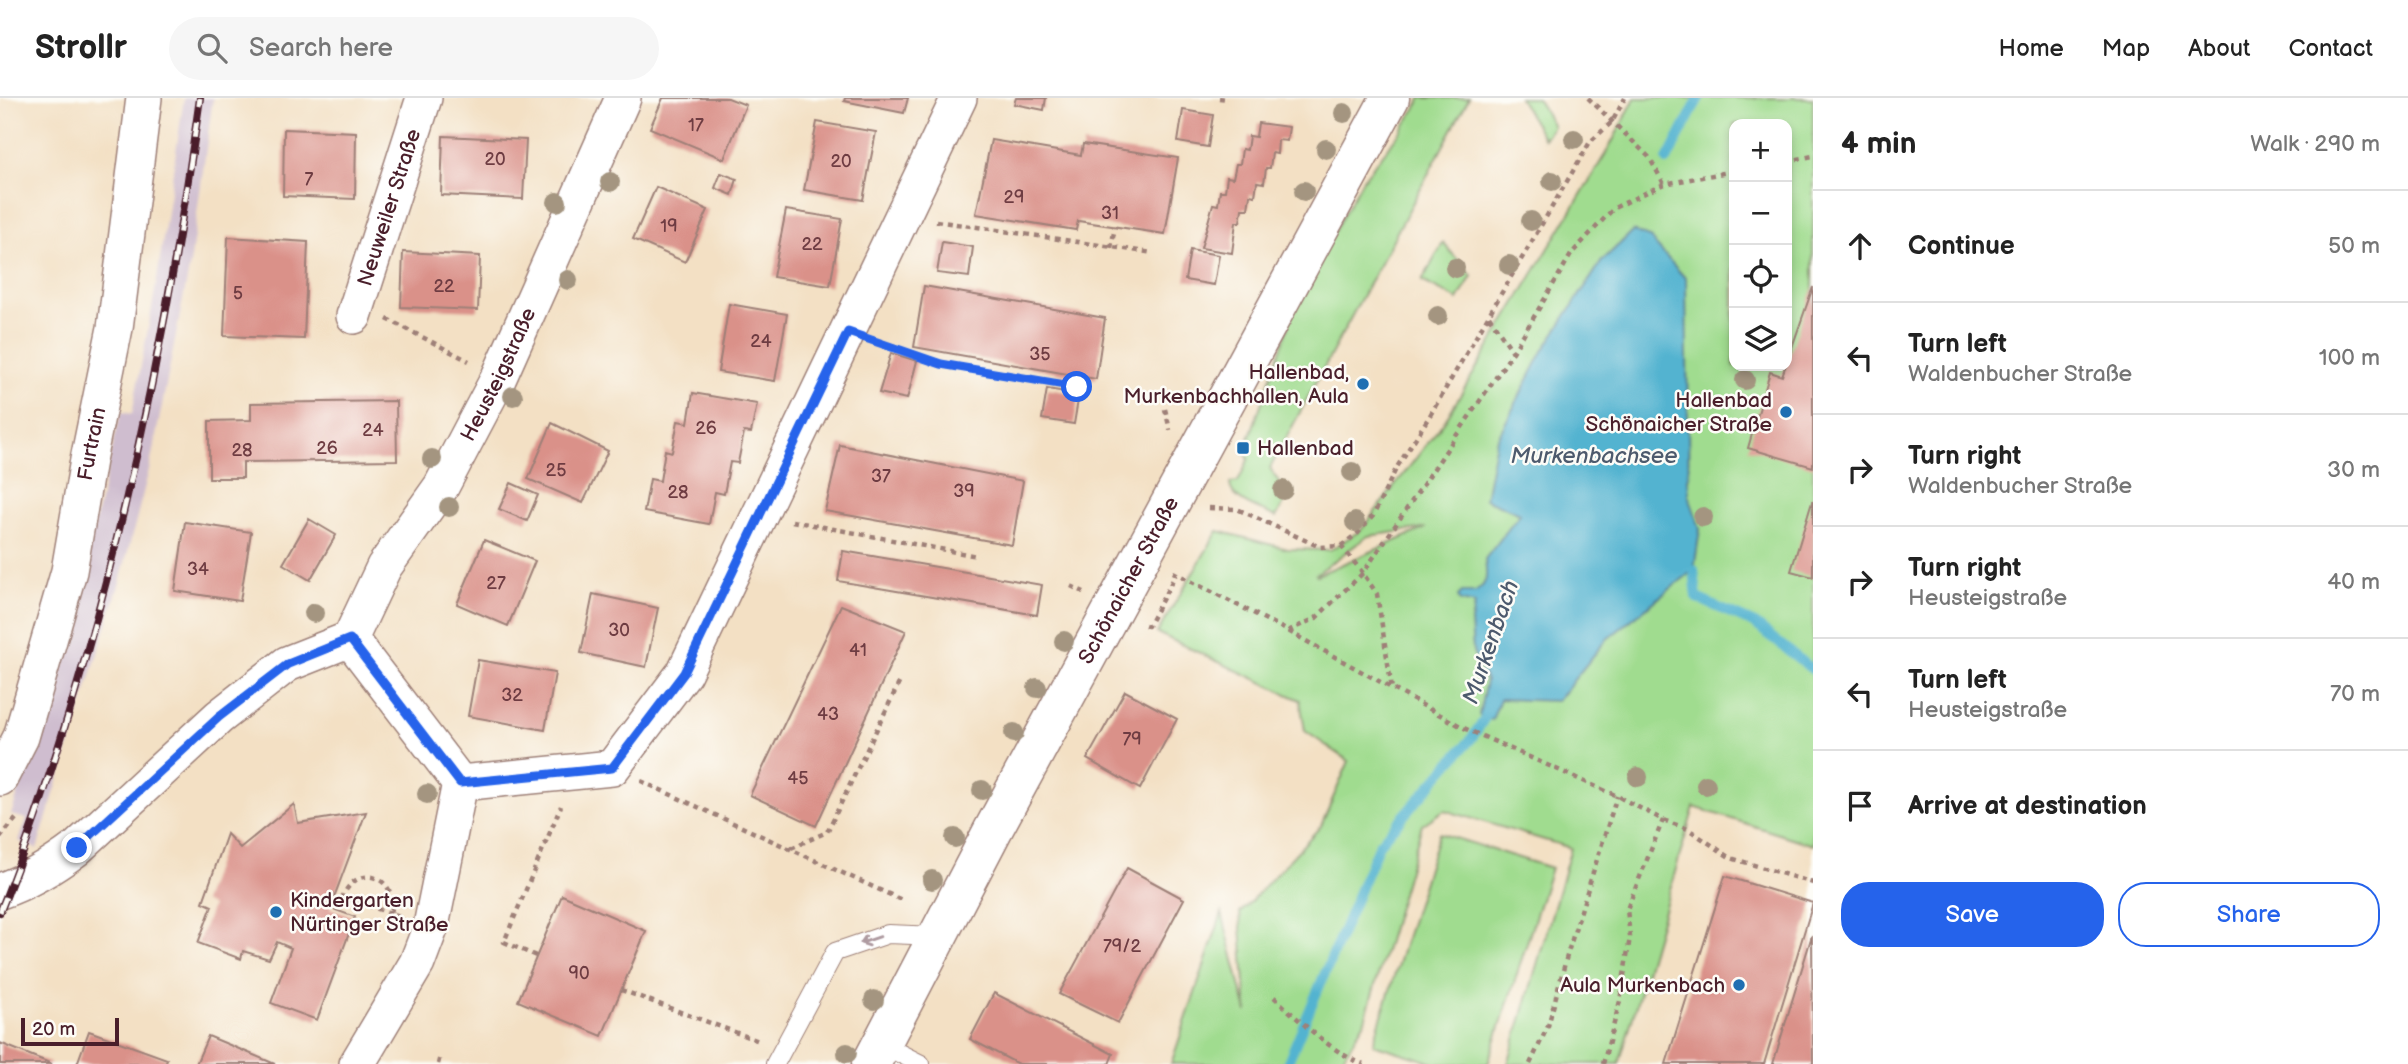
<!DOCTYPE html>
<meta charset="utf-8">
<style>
body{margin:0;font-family:"Balsamiq Sans",sans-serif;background:#f6f6f6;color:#222}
.controls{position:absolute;right:21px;top:21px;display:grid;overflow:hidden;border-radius:14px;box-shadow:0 4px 10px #0003}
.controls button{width:63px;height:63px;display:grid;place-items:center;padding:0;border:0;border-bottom:2px solid #e0e0e0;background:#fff;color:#222;font:35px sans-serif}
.scale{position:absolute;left:21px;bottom:18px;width:98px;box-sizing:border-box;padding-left:7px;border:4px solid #4a1f2b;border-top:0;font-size:19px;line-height:24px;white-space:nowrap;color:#4a1f2b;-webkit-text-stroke:5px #fdfcf7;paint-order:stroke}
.stop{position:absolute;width:21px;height:21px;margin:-16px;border:5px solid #2563eb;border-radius:50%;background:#fff}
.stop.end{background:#2563eb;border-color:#fff;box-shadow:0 2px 7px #0008}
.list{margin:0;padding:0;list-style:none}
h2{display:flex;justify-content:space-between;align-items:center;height:91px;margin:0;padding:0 28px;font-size:30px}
h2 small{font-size:23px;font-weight:400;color:#767676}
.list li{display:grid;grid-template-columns:46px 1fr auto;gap:21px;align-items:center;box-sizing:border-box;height:112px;padding:0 28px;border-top:2px solid #e0e0e0}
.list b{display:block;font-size:26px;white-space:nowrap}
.list p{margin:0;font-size:23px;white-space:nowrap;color:#767676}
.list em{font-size:23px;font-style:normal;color:#767676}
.actions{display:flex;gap:14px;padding:21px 28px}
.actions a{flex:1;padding:16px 0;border:2px solid #2563eb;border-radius:28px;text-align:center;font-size:24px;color:#2563eb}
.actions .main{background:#2563eb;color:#fff}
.icon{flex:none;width:38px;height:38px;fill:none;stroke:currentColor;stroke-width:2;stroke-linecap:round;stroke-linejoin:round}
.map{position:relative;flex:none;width:1813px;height:966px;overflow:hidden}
header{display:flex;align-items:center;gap:42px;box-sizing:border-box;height:98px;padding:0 35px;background:#fff;border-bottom:2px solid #e0e0e0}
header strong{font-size:33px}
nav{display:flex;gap:38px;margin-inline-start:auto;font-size:24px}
.search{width:490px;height:63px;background:#f6f6f6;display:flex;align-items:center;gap:18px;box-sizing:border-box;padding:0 24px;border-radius:38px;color:#767676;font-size:26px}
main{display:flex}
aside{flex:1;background:#fff}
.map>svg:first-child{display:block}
</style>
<header>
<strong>Strollr</strong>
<div class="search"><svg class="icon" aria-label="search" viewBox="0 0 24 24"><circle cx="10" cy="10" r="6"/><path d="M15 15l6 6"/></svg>Search here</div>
<nav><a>Home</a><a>Map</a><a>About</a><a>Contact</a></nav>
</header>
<main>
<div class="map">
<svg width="1813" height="966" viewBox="0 0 1813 966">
<rect width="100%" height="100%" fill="#fdfcf7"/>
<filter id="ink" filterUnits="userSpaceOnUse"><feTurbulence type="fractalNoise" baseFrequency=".0143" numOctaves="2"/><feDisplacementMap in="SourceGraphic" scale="14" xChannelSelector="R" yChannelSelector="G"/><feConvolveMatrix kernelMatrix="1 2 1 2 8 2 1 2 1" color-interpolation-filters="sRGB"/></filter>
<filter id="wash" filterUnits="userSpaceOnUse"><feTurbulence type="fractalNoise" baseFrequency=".00686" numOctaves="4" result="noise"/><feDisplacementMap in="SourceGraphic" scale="28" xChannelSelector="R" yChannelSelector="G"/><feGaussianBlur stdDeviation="1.57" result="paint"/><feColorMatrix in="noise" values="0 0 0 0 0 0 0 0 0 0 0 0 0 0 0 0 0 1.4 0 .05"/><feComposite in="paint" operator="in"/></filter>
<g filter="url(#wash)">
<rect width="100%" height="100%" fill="#f3e0c4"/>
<path fill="#cfbdcf" d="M184,0h29l-23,166 -40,202 -30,116 -83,267 -18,-8 8,-22 -16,-4 56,-175 54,-228 11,2 24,-128z"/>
<path fill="#a0dc8f" stroke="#757e5d" stroke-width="2" fill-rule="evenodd" d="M1422,0h47l-199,370 17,27 -2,7 -9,15c-14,-7 -47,-16 -46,-34l8,-1 11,-24 -5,-5 44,-125 6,-24 69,-125 38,-48z
M1519,0h18l16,28 -9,13z
M1635,0h178v747l-119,-38 -75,257h-111l63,-216 -127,-38 -22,15 -58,198 -25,41h-168l51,-151 25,99 -7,-99 81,-87 28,-65 -44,-30 -5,-31 -143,-67 61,-102 70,18 42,1 31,-20 85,-111 163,-271zM1734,26h53v242h-53zM1426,430l-109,47 -1,-1 52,-38z
M1443,145l29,33 -14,24 -36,-19z
M1439,735l112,35 -63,196h-51l-64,-20z"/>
<path fill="#52b3d0" stroke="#4e697e" stroke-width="2" d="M1633,133l16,6 37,42 3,217 11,33 -6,41 -88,70 -49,61 -57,-2 -8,21 -13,-5 7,-34 -13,-29 -2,-31 4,-17 -15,-3 -2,-5 4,-4h13c15,-9 11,-19 10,-33l35,-45 -35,-15 11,-58 47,-90 59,-90z"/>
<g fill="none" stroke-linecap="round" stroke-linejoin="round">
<path stroke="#52b3d0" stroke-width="10" d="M1667,62l32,-62
M1694,472l3,28 58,26 58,46
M1287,966l92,-220 93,-106 14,-22 4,-10"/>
</g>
<g id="blocks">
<path fill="#da9189" d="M663,0h65l18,7 -22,54 -74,-31z
M845,0h63l-4,15 -60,-12z
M1016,0h30l-2,12 -30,-6z
M1183,12l30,5 -5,32 -30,-5z
M817,24l59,10 -13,68 -59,-10z
M1258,25l31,4 -2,14 -9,-1 -1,14 -5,-1 -2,15h-4l-2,15 -7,-1 -2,14 -5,-1 -2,14h-6l-2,13h-4l-4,31 -31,-5 12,-44 5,1 2,-14h5l2,-14 6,1 3,-14h4l2,-15 5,1 2,-14 7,1z
M284,31l72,3 -1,67 -72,-3z
M443,38l83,4 -3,59 -82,-4z
M991,42l90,15 2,-11 95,14 -13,76 -87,-13 -2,9 -100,-16z
M721,75l16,6 -5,16 -17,-7z
M656,89l52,23 -23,52 -52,-23z
M786,112l56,9 -12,67 -57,-9z
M228,139l80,5 -4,97 -80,-3z
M942,144l31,5 -4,30 -32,-4z
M1190,152l29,5 -5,30 -29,-5z
M403,154l77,4 -2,54 -77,-3z
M924,188l181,32 -9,61 -182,-32z
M1813,189v180l-65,-19 22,-76 12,4z
M729,206l58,10 -12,67 -57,-9z
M891,255l26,8 -10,38 -28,-6z
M1047,291l32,5 -5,30 -32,-5z
M693,295l64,11 -6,29 -7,-1 -6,31 -8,-1 -6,32 -9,-2 -6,32 -65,-12 6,-33 10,2 5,-31 7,2 6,-31 10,2z
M396,303l1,59 -154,2v16h-34v-57l42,-1v-17z
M552,325l56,28 -25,52 -55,-24z
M840,347l183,36 -11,64 -187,-34z
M511,385l27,12 -11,26 -28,-12z
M1812,404h1v75l-22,-6z
M309,421l27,16 -26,45 -27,-16z
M185,424l66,10 -11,69 -65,-10z
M484,442l51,21 -27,65 -51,-22z
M843,453l199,34 -5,30 -199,-34z
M593,496l65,14 -12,59 -65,-14z
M841,507l65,26 -90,195 -66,-31z
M478,562l77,13 -10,57 -77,-14z
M1125,593l52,28 -37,70 -53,-30z
M294,706l4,19 68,-11 -36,96 25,9 -38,103 -46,-17 20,-55 -14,-6 -8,17 -26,-8 -2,8 -43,-16 14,-37 -9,-4 24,-68 13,14z
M1127,770l57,31 -66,124 -59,-29z
M1725,778l88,27 -49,161h-98z
M562,797l84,36 -44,105 -84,-35z
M1812,837l1,129h-40z
M994,895l119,61 -4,10h-91l-48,-25z
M89,933l78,28 -2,5h-88z
M208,938l67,28h-79z
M0,945l52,21h-52z"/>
</g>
</g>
<g filter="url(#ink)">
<use href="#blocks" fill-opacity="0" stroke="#9e8078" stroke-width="2"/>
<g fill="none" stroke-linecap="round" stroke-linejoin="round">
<g stroke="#9e8078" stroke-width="20">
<path id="service" d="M881,946l40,20
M775,966l60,-112 53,-18 49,2"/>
</g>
<g stroke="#9e8078" stroke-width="38">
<g id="minor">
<path id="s1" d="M354,218l70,-218"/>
<path d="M350,541l110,144"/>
<path id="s2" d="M0,680l21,-41 48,-166 19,-111 27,-132 29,-230"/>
<path d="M460,685l152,-15 72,-95 275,-575"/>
<path id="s3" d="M0,793c29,-10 52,-24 77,-43l142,-131 68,-53 63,-25 34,-72 57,-80 58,-110 124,-279"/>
<path d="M357,966l60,-101 14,-37 29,-143"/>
</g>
</g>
<g stroke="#9e8078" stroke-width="41">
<g id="secondary">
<path id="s4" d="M871,966l122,-234 397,-732"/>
</g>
</g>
<path stroke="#9e8078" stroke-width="4.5" stroke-dasharray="5 5" stroke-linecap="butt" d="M1219,0l8,1
M1588,0l61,59 15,27
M1787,63l26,-5
M936,123l217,32
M1111,150l4,-21
M1489,218l24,36
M387,221l82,42
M880,244l61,22 136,23
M1165,311l5,21
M1209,410l28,1 83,38 21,-1 17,-13 15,-17 24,-49 32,-50 161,-275 22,-20 13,-24
M792,423l185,35
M1341,448l22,27 150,-221 59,-99 42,-45 50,-24 70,-13
M1173,474l115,59 176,97 153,68 46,24 25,9 43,29 82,25
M1071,488l13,6
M1145,527l3,1 28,-52
M1288,533l28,-13 47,-45 14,21 15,95
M641,683l263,120
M0,740l19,-23
M791,750l36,-16 74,-153
M391,815l-49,-15c16,-39 58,-19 49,15l9,3
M536,858l-32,-14 57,-136
M621,892l138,51
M1274,899c23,21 60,58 90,67
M438,966l2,-8
M1530,966l18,-38 20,-74 49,-156
M1603,966l17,-63 10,-64 -3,-28 36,-89"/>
<use href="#service" stroke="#fff" stroke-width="18"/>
<use href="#minor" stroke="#fff" stroke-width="35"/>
<use href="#secondary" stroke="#fff" stroke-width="38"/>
<g stroke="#4a1f2b" stroke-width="8">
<path id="rail" d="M0,814c34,-84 61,-170 86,-257 52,-183 88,-369 114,-557"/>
</g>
<use href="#rail" stroke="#fdfcf7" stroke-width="5" stroke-dasharray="16" stroke-linecap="butt"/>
</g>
<g fill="#a49580">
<circle cx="1344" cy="15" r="10"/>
<circle cx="1574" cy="41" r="10"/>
<circle cx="1326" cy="51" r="10"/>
<circle cx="1552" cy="83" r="10"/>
<circle cx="610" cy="84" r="10"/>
<circle cx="1304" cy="93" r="10"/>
<circle cx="557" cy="104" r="10"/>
<circle cx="1531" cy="123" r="10"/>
<circle cx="1509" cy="167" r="10"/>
<circle cx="1455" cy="170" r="10"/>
<circle cx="568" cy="182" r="10"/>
<circle cx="1438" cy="218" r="10"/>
<circle cx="1745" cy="282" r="10"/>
<circle cx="513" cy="298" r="10"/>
<circle cx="432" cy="361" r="10"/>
<circle cx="1352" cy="374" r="10"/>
<circle cx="1283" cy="392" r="10"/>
<circle cx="449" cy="409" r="10"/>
<circle cx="1703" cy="419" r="10"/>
<circle cx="1355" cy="424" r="10"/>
<circle cx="314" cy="515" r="10"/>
<circle cx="1064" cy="543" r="10"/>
<circle cx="1037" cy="590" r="10"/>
<circle cx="1014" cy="635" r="10"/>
<circle cx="1638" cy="679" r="10"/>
<circle cx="1706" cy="687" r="10"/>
<circle cx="982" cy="692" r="10"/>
<circle cx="427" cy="696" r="10"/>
<circle cx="955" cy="740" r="10"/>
<circle cx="932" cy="782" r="10"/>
<circle cx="874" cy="902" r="10"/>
<circle cx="847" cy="955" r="10"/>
</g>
<defs><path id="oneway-shaft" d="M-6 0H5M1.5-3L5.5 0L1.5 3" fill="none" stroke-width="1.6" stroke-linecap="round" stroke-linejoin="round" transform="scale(1.75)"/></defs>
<use stroke="#ae9aa0" href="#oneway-shaft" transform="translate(870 842) rotate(161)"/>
</g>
<g fill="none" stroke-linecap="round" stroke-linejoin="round" filter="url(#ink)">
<path stroke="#2563eb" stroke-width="9" d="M77,750l142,-131 69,-53 62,-25 110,144 152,-15 72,-95 164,-341 93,32 136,23"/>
</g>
<g fill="#1f6fb2" stroke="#fdfcf7" stroke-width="2.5">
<circle cx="1363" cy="286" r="7"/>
<circle cx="1786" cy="314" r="7"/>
<rect x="1236" y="343" width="14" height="14" rx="3.5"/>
<circle cx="276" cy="814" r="7"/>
<circle cx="1739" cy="887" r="7"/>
</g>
<g text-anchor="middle" stroke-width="5" stroke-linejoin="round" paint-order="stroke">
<g font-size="18" fill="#6e3c42">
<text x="696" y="33">17</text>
<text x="495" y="67">20</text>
<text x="841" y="69">20</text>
<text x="309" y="87">7</text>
<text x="1014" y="105">29</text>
<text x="1110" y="121">31</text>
<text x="669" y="134">19</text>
<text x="812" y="152">22</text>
<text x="444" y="194">22</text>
<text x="238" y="201">5</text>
<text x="761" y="249">24</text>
<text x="1040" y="262">35</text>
<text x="706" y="336">26</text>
<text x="373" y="338">24</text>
<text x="327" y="356">26</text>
<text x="242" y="358">28</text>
<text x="556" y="378">25</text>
<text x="881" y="384">37</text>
<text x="964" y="399">39</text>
<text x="678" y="400">28</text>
<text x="198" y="477">34</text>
<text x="496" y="491">27</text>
<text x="619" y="538">30</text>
<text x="858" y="558">41</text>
<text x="512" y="603">32</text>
<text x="828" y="622">43</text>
<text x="1132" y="647">79</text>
<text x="798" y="686">45</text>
<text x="1122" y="854">79/2</text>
<text x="579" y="881">90</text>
</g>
<g font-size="21" fill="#4a1f2b" stroke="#fdfcf7">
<text dy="7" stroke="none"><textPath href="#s1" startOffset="114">Neuweiler Straße</textPath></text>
<text dy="7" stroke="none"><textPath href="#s3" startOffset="740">Heusteigstraße</textPath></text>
<text dy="7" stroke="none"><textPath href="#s2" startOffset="348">Furtrain</textPath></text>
<text dy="7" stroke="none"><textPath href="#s4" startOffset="548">Schönaicher Straße</textPath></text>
</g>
<g font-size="21" fill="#4a1f2b" stroke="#fdfcf7" text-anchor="end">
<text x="1349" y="281">Hallenbad,<tspan x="1349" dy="24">Murkenbachhallen, Aula</tspan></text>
<text x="1772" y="309">Hallenbad<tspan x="1772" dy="24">Schönaicher Straße</tspan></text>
<text x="1257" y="357" text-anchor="start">Hallenbad</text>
<text x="290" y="809" text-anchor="start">Kindergarten<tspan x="290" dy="24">Nürtinger Straße</tspan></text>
<text x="1725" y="894">Aula Murkenbach</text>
</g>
<g font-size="23" font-style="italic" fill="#4d5a6d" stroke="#fdfcf7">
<text x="1594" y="365">Murkenbachsee</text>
<text transform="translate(1490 544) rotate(-71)" y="8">Murkenbach</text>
</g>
</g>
</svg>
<div class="controls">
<button>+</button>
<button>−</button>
<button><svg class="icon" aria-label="locate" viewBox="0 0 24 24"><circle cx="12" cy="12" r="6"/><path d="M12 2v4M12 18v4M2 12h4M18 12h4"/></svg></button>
<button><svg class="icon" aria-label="layers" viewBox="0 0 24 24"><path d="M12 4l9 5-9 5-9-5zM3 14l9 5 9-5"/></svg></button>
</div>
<div class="scale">20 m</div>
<div class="stop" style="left:1077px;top:289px"></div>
<div class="stop end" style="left:77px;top:750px"></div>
</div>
<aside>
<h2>4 min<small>Walk · 290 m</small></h2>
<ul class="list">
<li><svg class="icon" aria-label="ahead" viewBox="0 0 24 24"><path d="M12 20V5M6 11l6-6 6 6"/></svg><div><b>Continue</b></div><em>50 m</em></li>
<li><svg class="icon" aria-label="left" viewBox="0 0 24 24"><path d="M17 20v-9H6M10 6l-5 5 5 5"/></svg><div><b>Turn left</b><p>Waldenbucher Straße</p></div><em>100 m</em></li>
<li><svg class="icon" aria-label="right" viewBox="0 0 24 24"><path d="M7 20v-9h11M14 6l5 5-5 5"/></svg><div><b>Turn right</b><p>Waldenbucher Straße</p></div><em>30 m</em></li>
<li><svg class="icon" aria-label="right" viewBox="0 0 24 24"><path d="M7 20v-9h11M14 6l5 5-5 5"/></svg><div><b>Turn right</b><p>Heusteigstraße</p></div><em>40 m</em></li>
<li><svg class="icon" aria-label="left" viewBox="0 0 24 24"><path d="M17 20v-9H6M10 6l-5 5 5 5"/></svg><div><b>Turn left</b><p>Heusteigstraße</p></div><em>70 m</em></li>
<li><svg class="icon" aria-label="arrive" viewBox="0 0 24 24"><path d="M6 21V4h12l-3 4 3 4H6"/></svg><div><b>Arrive at destination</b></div></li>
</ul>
<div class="actions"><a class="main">Save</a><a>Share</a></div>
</aside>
</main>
